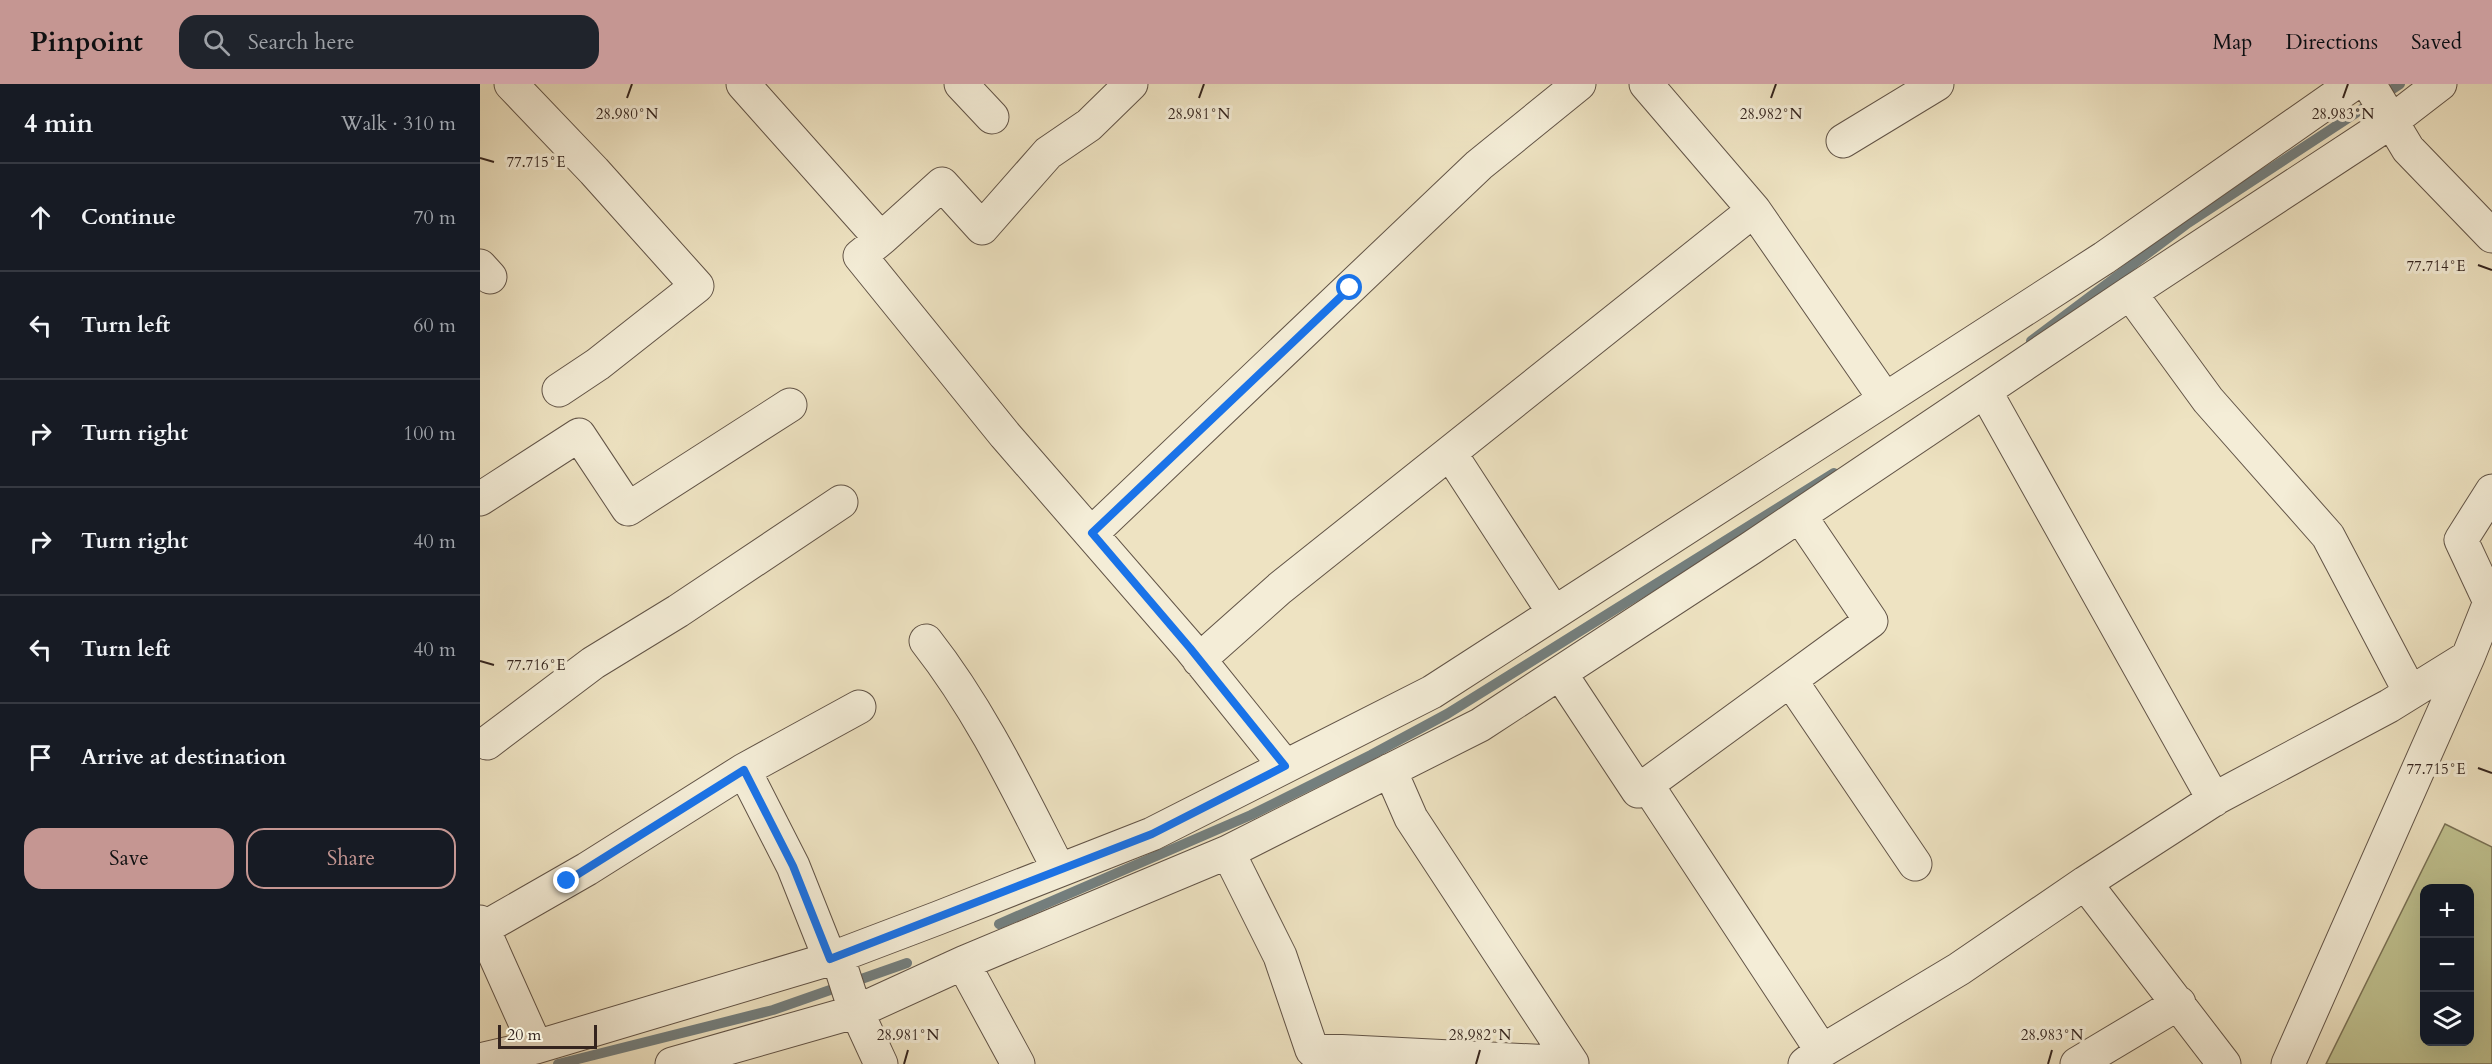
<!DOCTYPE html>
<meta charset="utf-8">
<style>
body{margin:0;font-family:Cardo,serif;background:#20242c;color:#f1f3f6}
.controls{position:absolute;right:18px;bottom:18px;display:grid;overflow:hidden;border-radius:12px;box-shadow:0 6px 24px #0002}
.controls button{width:54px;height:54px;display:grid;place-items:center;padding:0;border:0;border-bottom:2px solid #363941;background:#171b24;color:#f1f3f6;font:30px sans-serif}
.scale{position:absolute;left:18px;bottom:15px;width:99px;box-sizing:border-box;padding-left:6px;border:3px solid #34241e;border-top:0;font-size:16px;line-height:21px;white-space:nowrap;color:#34241e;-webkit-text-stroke:4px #f4edd7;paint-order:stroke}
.stop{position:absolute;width:18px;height:18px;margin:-14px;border:4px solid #1a73e8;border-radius:50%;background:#fff}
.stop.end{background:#1a73e8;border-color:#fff;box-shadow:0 2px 6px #0008}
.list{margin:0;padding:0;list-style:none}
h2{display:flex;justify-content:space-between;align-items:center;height:78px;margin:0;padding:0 24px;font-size:26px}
h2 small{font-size:20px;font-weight:400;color:#9ea1a6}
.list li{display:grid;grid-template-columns:39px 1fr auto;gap:18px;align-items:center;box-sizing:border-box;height:108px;padding:0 24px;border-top:2px solid #363941}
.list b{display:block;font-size:22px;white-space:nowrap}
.list em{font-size:20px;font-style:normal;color:#9ea1a6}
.actions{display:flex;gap:12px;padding:18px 24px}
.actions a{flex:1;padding:14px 0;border:2px solid #c59692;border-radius:18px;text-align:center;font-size:21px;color:#c59692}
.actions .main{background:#c59692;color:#111}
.icon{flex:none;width:33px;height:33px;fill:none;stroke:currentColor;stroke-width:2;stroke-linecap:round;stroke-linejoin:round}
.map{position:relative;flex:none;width:2012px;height:980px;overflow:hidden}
header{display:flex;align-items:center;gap:36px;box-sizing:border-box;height:84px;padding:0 30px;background:#c59692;color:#111}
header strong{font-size:28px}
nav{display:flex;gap:33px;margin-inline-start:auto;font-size:21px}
.search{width:420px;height:54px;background:#20242c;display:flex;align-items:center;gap:15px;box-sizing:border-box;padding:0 21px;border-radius:18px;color:#9ea1a6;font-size:22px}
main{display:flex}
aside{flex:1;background:#171b24}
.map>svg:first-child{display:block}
</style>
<header>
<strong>Pinpoint</strong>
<div class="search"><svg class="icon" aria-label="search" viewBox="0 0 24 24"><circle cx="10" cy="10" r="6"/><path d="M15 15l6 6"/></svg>Search here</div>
<nav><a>Map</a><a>Directions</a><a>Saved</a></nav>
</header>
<main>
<aside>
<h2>4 min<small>Walk · 310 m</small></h2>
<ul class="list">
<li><svg class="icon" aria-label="ahead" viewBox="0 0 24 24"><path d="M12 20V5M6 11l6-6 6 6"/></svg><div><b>Continue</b></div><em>70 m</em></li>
<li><svg class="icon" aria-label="left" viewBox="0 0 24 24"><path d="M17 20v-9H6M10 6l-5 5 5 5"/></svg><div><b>Turn left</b></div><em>60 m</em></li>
<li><svg class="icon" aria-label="right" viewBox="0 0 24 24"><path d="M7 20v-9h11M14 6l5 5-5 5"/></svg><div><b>Turn right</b></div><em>100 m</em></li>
<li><svg class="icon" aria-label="right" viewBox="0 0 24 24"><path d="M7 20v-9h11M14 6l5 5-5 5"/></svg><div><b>Turn right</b></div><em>40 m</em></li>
<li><svg class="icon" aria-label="left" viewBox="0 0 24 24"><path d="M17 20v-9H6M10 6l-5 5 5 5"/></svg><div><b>Turn left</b></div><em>40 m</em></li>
<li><svg class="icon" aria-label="arrive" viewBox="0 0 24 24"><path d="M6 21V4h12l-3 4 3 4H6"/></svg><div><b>Arrive at destination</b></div></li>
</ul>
<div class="actions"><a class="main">Save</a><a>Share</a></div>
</aside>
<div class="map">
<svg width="2012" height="980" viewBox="0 0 2012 980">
<rect width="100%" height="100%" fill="#eee3c2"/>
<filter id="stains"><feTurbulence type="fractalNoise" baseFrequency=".00333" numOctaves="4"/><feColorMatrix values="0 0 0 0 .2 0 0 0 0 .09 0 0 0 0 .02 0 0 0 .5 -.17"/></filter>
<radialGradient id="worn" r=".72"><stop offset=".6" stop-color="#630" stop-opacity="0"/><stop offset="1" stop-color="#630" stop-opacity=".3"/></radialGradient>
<path fill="#bfc18f" stroke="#7a7256" stroke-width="1.5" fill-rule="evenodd" d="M1965,740l47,23v217h-166zM1944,804h46v154h-46z"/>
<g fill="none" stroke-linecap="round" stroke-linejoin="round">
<path stroke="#747f7e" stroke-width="10" d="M1551,257l157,-118 212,-139
M519,840l252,-109 120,-60 76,-41 387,-241
M78,980l215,-54 134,-47"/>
<g stroke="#625447" stroke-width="35">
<path id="minor" d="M31,0l83,87 103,115 -99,78 -39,26
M263,0l138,155 61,-55 40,44 66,-75 41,-28 42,-41
M481,0l31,33
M1166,0l108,126 131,189
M1889,0l39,65 84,87
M1363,57l94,-57
M401,155l-21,17 145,179 185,213 95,118
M0,182l10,11
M1650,209l78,107 120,136 82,156
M1505,307l229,409
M970,369l104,160
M0,415l99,-64 49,74 162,-104
M612,449l387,-368 100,-81
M446,557c55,70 93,151 133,229
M719,576l81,-72 474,-378
M1080,589l78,118 233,-170 -71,-105
M1311,597l124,183
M7,659l106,-80 85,-52 163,-109
M264,686l49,96 37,93
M910,686l21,48 161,245
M1158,707l11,-3 173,263
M748,768l52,104 32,94 260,13
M0,838l56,125
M4,844l103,-59 157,-99 115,-63
M357,871l15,46 29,63
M483,879l55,101
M0,976l56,-13 294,-88 108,-41 214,-84 280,-142 672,-434 249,-174
M192,980l186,-53 105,-48 265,-111 252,-127 271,-177 379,-255 262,-172 48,-37
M1325,980l17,-13 137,-82 126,-86
M1597,980l102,-61
M1744,980l-139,-181 133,-86 171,-91 79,-49 22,-55 -29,-62 31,-49
M1808,980l180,-407"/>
</g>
<use href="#minor" stroke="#f4edd7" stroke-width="33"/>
</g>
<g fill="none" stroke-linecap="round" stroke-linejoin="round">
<path stroke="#1a73e8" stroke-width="8" d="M87,797l177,-111 49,96 37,93 322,-125 133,-68 -95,-118 -98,-115 258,-245"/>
</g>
<path fill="none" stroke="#34241e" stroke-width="2" d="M147,14l5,-14M719,14l5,-14M1291,14l5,-14M1863,14l5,-14M0,74l14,4M1998,181l14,5M0,577l14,4M1998,684l14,5M424,980l4,-14M996,980l4,-14M1568,980l4,-14"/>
<g font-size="15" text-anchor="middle" fill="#34241e" stroke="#f4edd7" stroke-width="6" stroke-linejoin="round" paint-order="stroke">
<text x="147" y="35">28.980°N</text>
<text x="719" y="35">28.981°N</text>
<text x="1291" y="35">28.982°N</text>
<text x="1863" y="35">28.983°N</text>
<text x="56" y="83">77.715°E</text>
<text x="1956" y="187">77.714°E</text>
<text x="56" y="586">77.716°E</text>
<text x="1956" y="690">77.715°E</text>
<text x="428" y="956">28.981°N</text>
<text x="1000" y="956">28.982°N</text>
<text x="1572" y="956">28.983°N</text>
</g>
<rect width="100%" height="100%" filter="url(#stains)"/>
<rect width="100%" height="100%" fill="url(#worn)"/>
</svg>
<div class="controls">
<button>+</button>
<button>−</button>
<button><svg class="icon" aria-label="layers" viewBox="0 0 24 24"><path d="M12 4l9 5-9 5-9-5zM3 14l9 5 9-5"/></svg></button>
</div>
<div class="scale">20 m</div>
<div class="stop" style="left:870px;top:204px"></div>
<div class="stop end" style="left:87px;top:797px"></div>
</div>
</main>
